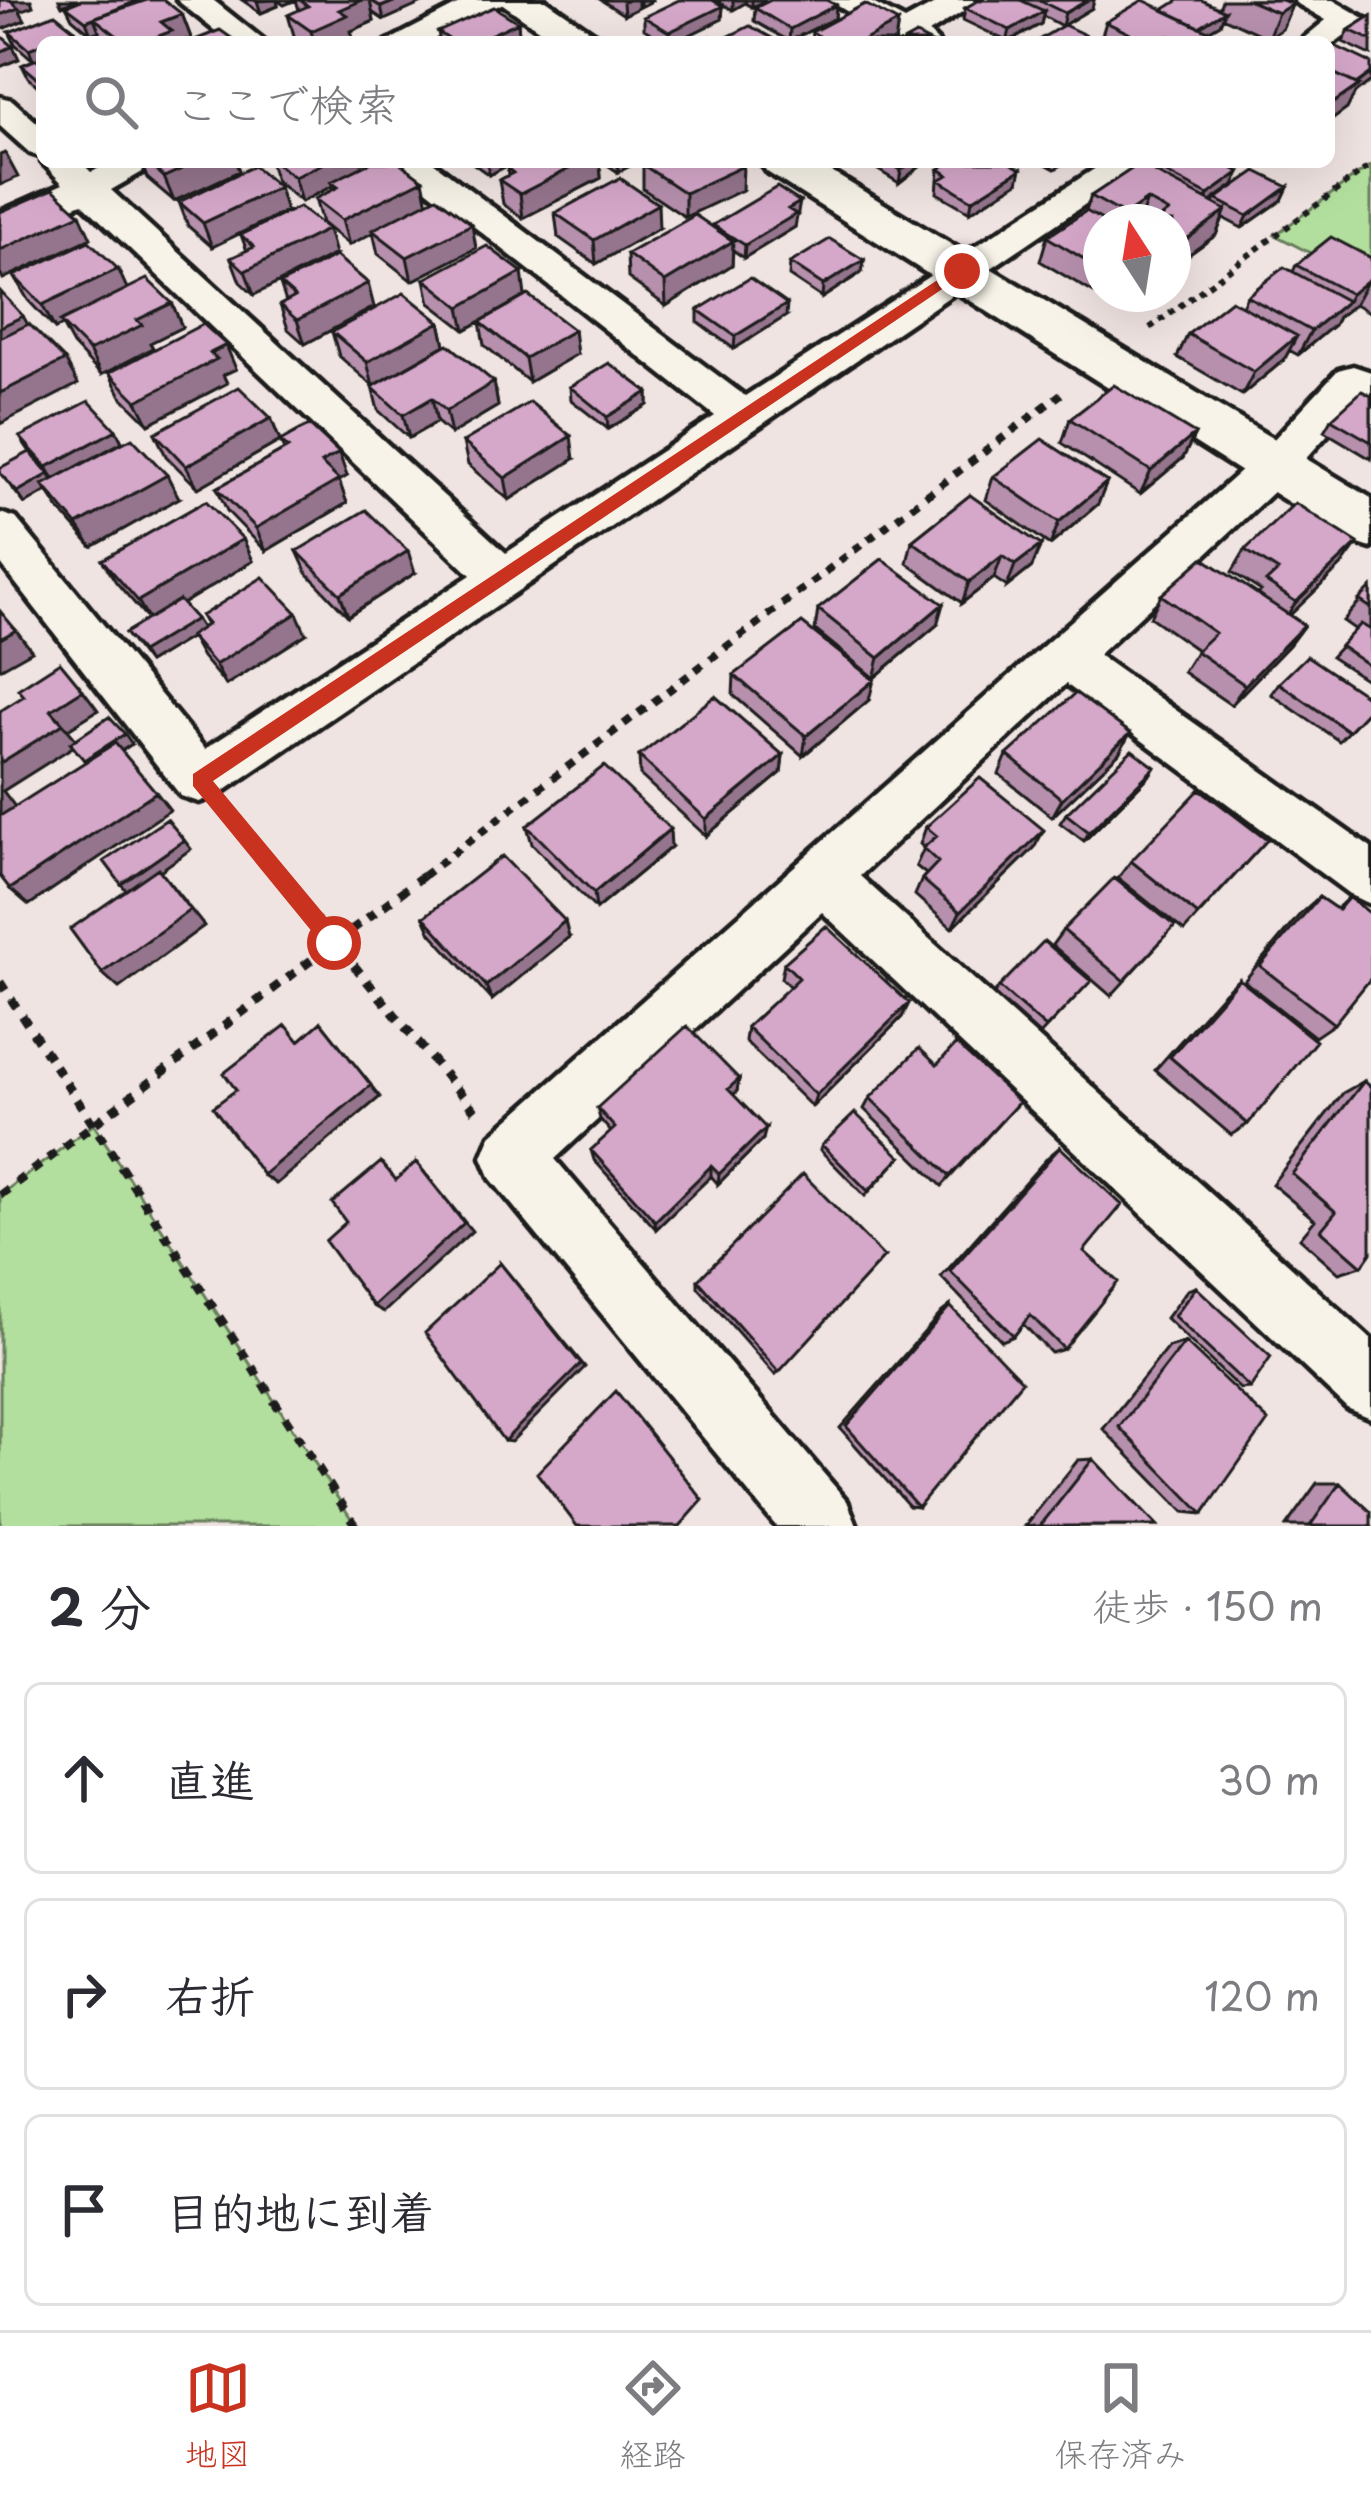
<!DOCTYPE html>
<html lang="ja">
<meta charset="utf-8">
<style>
body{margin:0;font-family:"Playpen Sans","Klee One",sans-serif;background:#f2f2f3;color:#2b2b33}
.compass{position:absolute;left:1083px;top:204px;width:108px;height:108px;border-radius:50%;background:#fff;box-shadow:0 12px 48px #0002;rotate:348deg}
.stop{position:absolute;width:36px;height:36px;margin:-27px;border:9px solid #c8321e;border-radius:50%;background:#fff}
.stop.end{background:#c8321e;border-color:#fff;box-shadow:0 3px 12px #0008}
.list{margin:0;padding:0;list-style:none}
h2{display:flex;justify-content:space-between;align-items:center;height:156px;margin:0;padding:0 48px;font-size:51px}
h2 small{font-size:39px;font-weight:400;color:#7c7c81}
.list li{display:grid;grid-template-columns:78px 1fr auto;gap:36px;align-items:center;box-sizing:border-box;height:192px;margin:0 24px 24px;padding:0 24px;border:3px solid #e1e1e2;border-radius:18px}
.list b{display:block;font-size:45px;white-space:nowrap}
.list em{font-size:39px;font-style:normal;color:#7c7c81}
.icon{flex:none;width:66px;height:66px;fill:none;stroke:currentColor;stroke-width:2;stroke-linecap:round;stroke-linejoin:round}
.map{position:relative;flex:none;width:1371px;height:1526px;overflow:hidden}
.search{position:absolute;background:#fff;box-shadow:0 12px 48px #0002;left:36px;right:36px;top:36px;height:132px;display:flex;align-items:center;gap:30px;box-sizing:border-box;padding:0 42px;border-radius:18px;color:#7c7c81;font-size:45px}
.sheet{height:804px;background:#fff}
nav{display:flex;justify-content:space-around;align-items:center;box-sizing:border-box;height:168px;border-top:3px solid #e1e1e2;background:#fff;font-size:33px;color:#7c7c81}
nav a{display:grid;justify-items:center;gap:6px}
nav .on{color:#c8321e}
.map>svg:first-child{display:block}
</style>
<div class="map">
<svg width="1371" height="1526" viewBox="0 0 1371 1526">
<rect width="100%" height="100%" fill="#f0e4e2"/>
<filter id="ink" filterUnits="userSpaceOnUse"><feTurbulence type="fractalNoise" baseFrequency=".00833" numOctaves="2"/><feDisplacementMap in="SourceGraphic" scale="24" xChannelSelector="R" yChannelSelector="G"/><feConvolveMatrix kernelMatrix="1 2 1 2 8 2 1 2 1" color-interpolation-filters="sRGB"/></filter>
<g filter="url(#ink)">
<path fill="#b2df9d" stroke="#677e5c" stroke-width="3" d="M1371,165v119l-96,-49z
M94,1124v1l262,401h-356v-331z"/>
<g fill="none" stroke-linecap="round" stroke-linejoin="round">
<g stroke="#1c1c1c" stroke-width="9">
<path id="street" d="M177,0h36l53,42h-37z
M467,0h42l-81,42h-42z
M828,0h39l38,20 37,-20h39l-52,33 9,9h-40z
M1291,0h42l33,19 -37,28v-5h-30l27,-22z
M0,97l12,3 30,27v30l-12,-4 -30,-27z
M42,162h39l10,10 22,-10h47l-49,28 395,363 209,-137 -323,-254h41l312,234 360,-234h42l-930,634 -18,6 -18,-6 -181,-233v-50l16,5 189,231 266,-174 -389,-372 -82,35v-26l63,-28z
M1353,366l18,6v32l-13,-3 -68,75 -192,179 273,193v56l-19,-8 -286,-212 -206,192 511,463v79l-24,-10 -525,-496 -267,247 292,342 10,25h-81l-285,-347 -9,-22 9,-22 769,-681 78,-84z"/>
</g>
<g stroke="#1c1c1c" stroke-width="9">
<path id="secondary" d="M497,0h49l61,42h-50z
M760,162h55l556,336v50l-21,-7 -583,-369z"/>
</g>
<path stroke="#1c1c1c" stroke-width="6" stroke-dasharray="6 6" stroke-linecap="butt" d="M1150,328l221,-163"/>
<path stroke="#1c1c1c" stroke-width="8" stroke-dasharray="9 9" stroke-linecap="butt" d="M235,823l44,53
M423,876l638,-482"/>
<path stroke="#1c1c1c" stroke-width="9" stroke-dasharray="10 10" stroke-linecap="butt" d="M277,873l198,238
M0,982l356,544
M0,1195l427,-322"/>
<use href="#street" fill="#f7f3e8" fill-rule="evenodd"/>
<use href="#secondary" fill="#f7f3e8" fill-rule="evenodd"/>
</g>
<path fill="#b790ad" stroke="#1c1c1c" stroke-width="3" d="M242,0h35l1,6 -17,7z
M277,0h152l-45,20 -12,-8 2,9 -23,10 2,8 -6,3h-48l-4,-3 -7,-24 11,-5 -3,-10 -12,5z
M601,0h53l-14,7 -2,-2v3l-14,7z
M715,0h51l-14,7 -7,-4 -12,7z
M1010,0h84l-2,8 -30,18 -19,-10 -2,8 -32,18 -46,-22 2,-12z
M1222,0h72l-12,29 -14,9 -46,-21 -2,7 -12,7 -2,11h-106l6,-20 113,-13z
M836,5l-1,13 -46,23 -35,-20 1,-13z
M66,6l116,8 9,24 -10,4h-77l-5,-11 -8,3 -19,-16z
M723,6l-1,13 -47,23h-10l-21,-13v-12z
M1371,16v39l-28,-13 6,-12z
M518,22l1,13 -16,7h-63l-2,-10z
M898,22l-3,20h-84l1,-10z
M75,30l5,11 -38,1v48l-14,-13 -6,-12 11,-5 -18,-16 -6,-12z
M141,162h95l3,9 -65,30 -27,-23z
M270,162h99l58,40 49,46 -64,33 -34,-27 -5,-22 -24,13 -27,-22 -7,-24 18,-9 -1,-4 -31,16 -25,-21z
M471,162h43l-25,13z
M520,162h80l1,16 -78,40 -20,-14 -4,-24 9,-5 -1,-7z
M603,162h35l-20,10z
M870,162h56l-27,21 -29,-18z
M950,162h68l-5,3 5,17 -48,30 -33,-19 2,-24z
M1042,162h25l-12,7z
M643,165l99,25 -57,27 -42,-28z
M1155,167l85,5 -6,13 -24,17 4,2 2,-5 72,-12 -6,13 -40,28 -19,-10 -7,17 -43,31v-44h-72l1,72 -3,2 -59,-35 7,-24 39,-26 5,-15 62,-25z
M179,202l107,9 -74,36 -24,-21z
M555,213l104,15 -63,36 -38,-27z
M799,214l-3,2 -1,11 -51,31 -11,-8 -1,15 -66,41 -38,-28 -1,-24 86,-26v-3z
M241,235l94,19 -81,41 -14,-13 -9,-24 16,-7z
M1371,258v55l-16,-9 -17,13 -4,8 -36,30 -9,-5 -5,10 -42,35 -65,-38 11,-23 54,-28 5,-10 46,-24 3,-7z
M864,260l-2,12 -40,26 -33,-22 1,-13z
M118,269l9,20 45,14 10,24 -32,16 3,5 -52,27 -28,-30 -11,-20 -7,4 -27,-29 -14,-24z
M425,279l100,17 52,58 -48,28 -45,-37 -4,-23 -15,8 -35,-27z
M280,284l94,23 -69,37 -17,-15 -8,-24 6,-3z
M698,310l88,6 -52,33 -36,-27z
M440,322l5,23 -72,41 -34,-30 -7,-24z
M236,369l-13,6 4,8 -78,41 -28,-28 -12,-23z
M494,382l4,24 -47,28 -14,-12 -28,16 -31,-28 -6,-23z
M570,387l78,5v13l-40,24 -37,-29z
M1371,396v63l-47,-28 7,-12z
M271,418l9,23 -82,47 -32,-32 -11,-23z
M1070,419l125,15 -12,24 -43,36 -78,-51z
M116,430l6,12 -68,37 -26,-30 -8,-12z
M280,441l67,35 -8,5 8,22 -81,48 -39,-40 -10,-23 67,-38z
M463,442l111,17 -65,41 -41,-35z
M0,473l49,1 4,6 126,18 -87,49 -34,-39 -11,-17 -22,13z
M993,477l114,5 -9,22 -48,41 -64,-45z
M970,495l62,72 -25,20 -13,-9 -32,25 -55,-40 5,-22z
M243,539l10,22 -71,43 19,24 5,-3 -5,-9 105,18 -80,51 -24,-28 -11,-20 -43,26 -23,-30 23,-14 -32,-37 -14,-22z
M1245,550l97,15 -52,50 14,10 -15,20 -58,60 -48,-33 14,-22 -47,-33 11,-22 97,-1 3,-3 -29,-19z
M297,551l118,22 -67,43 -41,-43z
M1371,588v95l-40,-26 25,-27 -13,-9z
M818,609l119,16 -63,53 -59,-48z
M734,675l135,25 -66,56 -70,-61z
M1279,683l92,24 -32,34 -68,-47z
M1130,733l-11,20 -67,64 -53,-43 8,-19z
M783,755l-2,18 -75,63 -66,-61 -1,-19z
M1155,767l-6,9 -65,65 -24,-18 6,-9z
M527,826l144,21 -75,62 -64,-65z
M926,827l108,21 -82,80 -37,-33 7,-16 4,-5 -10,-8 8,-18 -4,-4z
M1267,840l-83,91 -66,-53 13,-17z
M1319,897l17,12 13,-12 -15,127 -19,13 -71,-56 57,-68z
M424,917l145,20 -77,63 -61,-67z
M1175,926l-64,70 -59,-51 11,-15z
M784,963l125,40 -7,14 -90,90 -67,-66 2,-14 43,-40 -9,-9z
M1239,979l9,145 -17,11 -76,-65 68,-77z
M999,987l85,1 -44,47 -46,-41z
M937,1065l82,37 -77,84 -78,-77 6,-11z
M739,1079l-2,12 -4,4 30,44 -45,45 -7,-8 -55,53 -62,-69 -3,-10 20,-18 -11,-13 -3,-11z
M1364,1081l-2,185 -23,7 -39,-35 15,-18 -43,-36 71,-91z
M822,1145l79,12 -36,39 -45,-46z
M1060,1147l24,104 -20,98 -13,4 -28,-29 -9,12 -12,5 -61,-64 107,-120z
M884,1257l-109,118 -77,-88v-7z
M1196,1287l54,101 -10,1 -74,-71 21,-28z
M950,1306l-32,201 -9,-1 -69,-78 102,-116z
M1185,1342l18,172 -19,-2 -81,-83 65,-82z
M1093,1459l64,67h-132l53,-66z
M1317,1483h23l31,43h-85z"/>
<path fill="#95758d" stroke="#1c1c1c" stroke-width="3" d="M10,0h21l2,6 -13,5 5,9 -25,10v-15z
M59,0h19l-16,6z
M277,0l1,6 -17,7 -4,-12z
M362,0h8l4,21 -23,10 2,8 -6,3h-33l-3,-11 28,-21z
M398,0h31l-45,20 -3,-13z
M628,0h10v8l-14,7 -1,-13z
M640,0h14l-14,7z
M733,0h13l-1,3 -12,7z
M752,0h14l-14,7z
M1088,0h6l-2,8 -30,18 3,-13z
M1278,0h16l-12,29 -14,9 10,-25z
M836,5l-1,13 -46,23 1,-12z
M723,6l-1,13 -47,23h-6v-10z
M1044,11l-3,13 -34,18 3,-12z
M1225,11l-5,13 -31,18 5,-12z
M182,14l9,24 -10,4h-38l18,-20z
M94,18l5,13 -8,3 -5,-13z
M518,22l1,13 -16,7h-29z
M898,22l-3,20h-34z
M75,30l5,12h-34z
M1210,32l-4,10h-13z
M42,43v15l-8,3 -5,-12z
M13,46l6,13 -19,8v-15z
M1371,73v8l-16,12 -8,16 -18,13v-16z
M5,153l13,24 -18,8v-30z
M197,162h39l3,9 -65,30 -10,-24z
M326,162h43l1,6 -39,14 1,4 -31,16 -7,-25z
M487,162h27l-25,13z
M582,162h18l1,16 -78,40 -3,-24z
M618,162h20l-20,10z
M912,162h14l-27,21 2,-13z
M743,166l-1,24 -57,27v-24z
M1021,169l-3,13 -48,30 2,-12z
M1240,172l-6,13 -32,23 6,-13z
M423,180l5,24 -79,41 -7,-25z
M279,187l7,24 -74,36 -9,-24z
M1288,187l-6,13 -40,28 6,-12z
M1147,200l-8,22h-17l3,-7z
M800,202l-5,25 -51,31 1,-13 43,-36z
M658,204l1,24 -63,36 -2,-24z
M1226,210l-10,25 -43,31 10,-24z
M80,214l11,24 -88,41 -3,-6v-23z
M472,224l4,24 -64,33 -5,-24z
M328,229l7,25 -81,41 -9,-24z
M733,241l-1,24 -66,41 -1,-24z
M864,260l-2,12 -40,26 1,-13z
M118,269l11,24 -74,36 -13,-24z
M522,272l3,24 -60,34 -5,-23z
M1368,280l-13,24 -17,13 -4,8 -36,30 13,-24 36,-30 4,-7z
M368,283l6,24 -69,37 -8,-24z
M172,303l10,24 -32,16 3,5 -52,27 -12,-24 48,-31z
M787,304l-1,12 -52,33 1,-13z
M23,316l14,24 -37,18v-31z
M440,322l5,23 -72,41 -6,-24z
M574,330l3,24 -48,28 -4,-24z
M1297,336l-13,24 -42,35 12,-23z
M226,345l10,24 -13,6 4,8 -78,41 -12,-23z
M65,360l13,24 -78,40v-31z
M494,382l4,24 -47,28 -5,-23z
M648,392v13l-40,24 -1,-12z
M432,398l5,24 -28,16 -6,-23z
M271,418l9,23 -82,47 -12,-22z
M116,430l6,12 -68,37 -7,-12z
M1195,434l-12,24 -43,36 11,-23z
M571,436l3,23 -65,41 -4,-22z
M339,453l8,23 -8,5 8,22 -81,48 -10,-23 65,-65z
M49,474l8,12 -14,-1 4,6 -22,13 -8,-12z
M167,475l12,23 -87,49 -15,-22z
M1107,482l-9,22 -48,41 9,-23z
M243,539l10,22 -102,62 -13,-22z
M1358,543l-16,22 -60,58 14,-21z
M1041,545l-9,22 -25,20 8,-22z
M408,551l7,22 -67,43 -8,-22z
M1002,556l-8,22 -32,25 7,-21z
M943,604l-6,21 -63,53 5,-20z
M297,613l9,21 -80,51 -11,-20z
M196,619l7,11 -55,33 -7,-11z
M1304,625l-15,20 -58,60 14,-20z
M16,630l16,21 -32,18v-30z
M874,680l-5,20 -66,56 3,-20z
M83,690l15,20 -30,19 -17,-19z
M63,724l16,19 -76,48 13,17 -16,10v-55z
M1130,733l-11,20 -67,64 10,-18z
M125,734l7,10 -40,26 -8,-10z
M783,755l-2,18 -75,63v-17z
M1155,767l-6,9 -65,65 5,-9z
M156,792l14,18 -141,95 -19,-16z
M670,829l1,18 -75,62 -2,-16z
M1044,830l-10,18 -82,80 8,-16z
M184,840l7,9 -31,22 44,55 -85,62 -17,-15 27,-80 -8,-9z
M565,921l4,16 -77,63 -6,-14z
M909,1003l-7,14 -90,90 4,-12z
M321,1022l59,75 -104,87 -13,-9z
M739,1079l-2,12 -11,10 2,-12z
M766,1128l-3,11 -45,45 1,-10z
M416,1162l56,69 -88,81 -11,-6z
M711,1166v10l-55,53 -1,-8z
M500,1263l85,104 -74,75 -7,-1z"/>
<path fill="#d5a7c9" stroke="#1c1c1c" stroke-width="3" d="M0,0h10l9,8 -19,7z
M81,0h59l-54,21 -20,-15z
M147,0h17l18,14 -21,8 11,9 -29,11h-18l-31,-24z
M300,0h62l-23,10 8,5 -36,16 -23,-16 20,-9z
M370,0h28l-17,7z
M679,0h33l11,6 -54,26 -25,-15z
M771,0h55l10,5 -46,24 -35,-21z
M979,0h41l24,11 -34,19 -45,-22z
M1038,0h50l-23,13z
M1143,0l67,32 -17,10h-10l-14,-6 -10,6h-12l-41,-20z
M1179,0h22l24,11 -26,16 -36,-17z
M1248,0h34l10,4 -14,9z
M865,4l33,18 -37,20h-32l-17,-10z
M494,7l24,15 -44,20h-21l-15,-10z
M55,14l20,16 -46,19 -20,-17z
M1371,16v24l-22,-10z
M1064,25l36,17h-65z
M750,26l24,13 -7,3h-68l12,-6 8,5z
M220,30l17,12h-47z
M0,35l13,11 -13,6z
M916,35l14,7h-27z
M1331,44l40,19v10l-15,11 -27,-13v-25z
M42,57v25l-20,-17z
M1329,71l30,14 -30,21z
M147,162h50l-33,15z
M274,162h52l-32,15z
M372,162h27l24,18 -81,40 -27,-21 23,-12 -7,-5z
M520,162h62l-62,32 -21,-14 14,-7 -6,-5z
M647,162h90l6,4 -58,27 -42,-28z
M887,162h25l-11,8z
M950,162h58l13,7 -49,31 -33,-20 9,-5 -9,-6z
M1163,162h57l20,10 -32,23 -53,-28z
M1139,164l87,46 -43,32 -10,-6v-14h-18l14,-10 -22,-12 -22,15 -34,-19z
M254,166l25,21 -76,36 -24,-21z
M1256,171l32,16 -40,29 -32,-17z
M620,178l38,26 -64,36 -39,-27z
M777,187l23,15 -12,7 8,5 -51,31 -32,-20z
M53,189l27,25 -80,36v-38z
M437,197l35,27 -65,33 -35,-27z
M299,207l29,22 -83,42 -14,-13 23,-11 -13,-12z
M1086,211l20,11h-5v47l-54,-32z
M695,215l38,26 -68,41 -38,-28z
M1331,237l40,21v23l-3,-1 -17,14 -55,-29z
M830,239l34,21 -41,25 -33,-22z
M89,241l29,28 -76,36 -28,-29z
M487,246l35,26 -62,35 -35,-28z
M336,256l32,27 -71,37 -17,-15 15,-8 -15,-13z
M1284,267l63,34 -36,30 -64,-35z
M750,278l37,26 -52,32 -37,-26z
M147,279l25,24 -35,17 5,5 -53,26 -29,-29z
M0,291l23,25 -23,11z
M404,293l36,29 -73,40 -35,-30z
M528,295l46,35 -49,28 -45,-36z
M1231,300l66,36 -43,36 -66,-38z
M29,324l36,36 -65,33v-55z
M203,324l23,21 -16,8 7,6 -80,42 -28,-28z
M448,344l46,38 -48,29 -14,-13 -29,17 -31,-28z
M609,363l39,29 -41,25 -37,-30z
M1114,385l81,49 -44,37 -81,-52z
M239,387l32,31 -85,48 -31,-33z
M1362,391l9,5v46l-40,-23z
M89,401l27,29 -69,37 -27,-30z
M530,402l41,34 -66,42 -42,-36z
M309,425l30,28 -18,10 18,17 -83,48 -39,-40 71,-40 -8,-7z
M132,438l35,37 -90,50 -34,-40z
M1042,439l65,43 -48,40 -66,-45z
M30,452l19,22 -32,18 -17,-19v-5z
M970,495l71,50 -26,20 -13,-9 -33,26 -57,-41z
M206,501l37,38 -105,62 -36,-41z
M1295,503l63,40 -62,59 -30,-20 12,-11 -33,-21z
M366,510l42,41 -68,43 -43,-43z
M1203,558l101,67 -59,60 -49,-34 19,-18 -54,-38z
M882,559l61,45 -64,54 -61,-49z
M263,577l34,36 -82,52 -25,-29 18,-12 -7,-8z
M1371,588v20l-12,-8z
M179,600l17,19 -55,33 -16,-19z
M0,611l16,19 -16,9z
M802,623l72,57 -68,56 -72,-61z
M1361,624l10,6v37l-31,-21z
M1307,656l64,43v8l-23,24 -69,-48z
M60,662l23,28 -32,20 12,14 -63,39v-52l24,-15 -6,-7z
M1076,693l54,40 -68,66 -55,-44z
M715,696l68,59 -77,64 -67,-63z
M109,717l16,17 -41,26 -14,-17z
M115,743l41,49 -146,97 -10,-13v-60z
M1132,750l23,17 -66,65 -23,-18z
M604,766l66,63 -76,64 -67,-67z
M980,778l64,52 -84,82 -38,-33 16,-17 -15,-14 14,-12 -11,-9z
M1200,789l67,51 -69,75 -67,-54z
M167,819l17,21 -63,44 -17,-23z
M502,856l63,65 -79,65 -62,-69z
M158,868l32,42 -88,63 -32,-44z
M1114,878l61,48 -51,55 -61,-51z
M1319,897l19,13 11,-13 22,17v64l-37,46 -74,-58z
M826,926l83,77 -93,92 -69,-68 52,-49 -15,-15z
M1044,941l47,40 -45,47 -47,-41z
M1239,979l77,62 -68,83 -78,-67z
M321,1022l50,63 -108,90 -50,-68 23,-17 -12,-17 62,-48 13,16z
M687,1026l52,53 -11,10 38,39 -47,46 -8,-8 -56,55 -64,-71 24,-22 -18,-20z
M956,1044l63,58 -69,74 -80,-78 49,-50 18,17z
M1364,1081l7,6v166l-9,13 -41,-36 15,-18 -44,-38z
M855,1113l46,44 -33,34 -46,-46z
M1060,1147l62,58 -38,46 34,31 -54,67 -34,-34 -16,21 -64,-65z
M381,1162l15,18 20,-18 48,61 -91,83 -48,-65 21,-19 -14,-19z
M803,1174l81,83 -105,115 -81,-92z
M500,1263l81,101 -77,77 -79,-108z
M1196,1287l75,70 -21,31 -76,-72z
M950,1306l72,75 -104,126 -72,-81z
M1185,1342l83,79 -65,93 -84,-87z
M616,1391l87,109 -23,26h-103l-40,-53z
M1093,1459l64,67h-117z
M1340,1483l31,29v14h-61z"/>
</g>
<path fill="#c8321e" d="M957,267l12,4 -756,510 129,155v14h-15l-134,-164v-12z"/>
</svg>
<svg class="compass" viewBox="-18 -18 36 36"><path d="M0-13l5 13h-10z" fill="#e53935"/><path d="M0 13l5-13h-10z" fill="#7c7c81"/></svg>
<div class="stop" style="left:334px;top:943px"></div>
<div class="stop end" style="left:962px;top:271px"></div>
<div class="search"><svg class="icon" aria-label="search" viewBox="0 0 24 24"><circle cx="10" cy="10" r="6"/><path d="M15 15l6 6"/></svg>ここで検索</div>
</div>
<section class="sheet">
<h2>2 分<small>徒歩 · 150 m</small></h2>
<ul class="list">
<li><svg class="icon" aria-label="ahead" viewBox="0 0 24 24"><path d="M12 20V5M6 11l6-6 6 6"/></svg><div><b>直進</b></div><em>30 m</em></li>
<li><svg class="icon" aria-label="right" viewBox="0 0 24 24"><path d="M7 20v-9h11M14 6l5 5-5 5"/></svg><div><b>右折</b></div><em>120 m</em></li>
<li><svg class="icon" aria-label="arrive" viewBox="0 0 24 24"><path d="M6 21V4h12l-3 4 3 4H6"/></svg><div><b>目的地に到着</b></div></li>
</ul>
</section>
<nav>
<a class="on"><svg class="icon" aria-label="map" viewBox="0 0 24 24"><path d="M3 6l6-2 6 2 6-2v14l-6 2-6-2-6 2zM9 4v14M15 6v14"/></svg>地図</a>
<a><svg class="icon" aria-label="directions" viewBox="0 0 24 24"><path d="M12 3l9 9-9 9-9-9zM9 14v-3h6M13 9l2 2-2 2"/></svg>経路</a>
<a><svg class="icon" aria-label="saved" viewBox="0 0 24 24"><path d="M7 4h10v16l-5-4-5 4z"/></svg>保存済み</a>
</nav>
